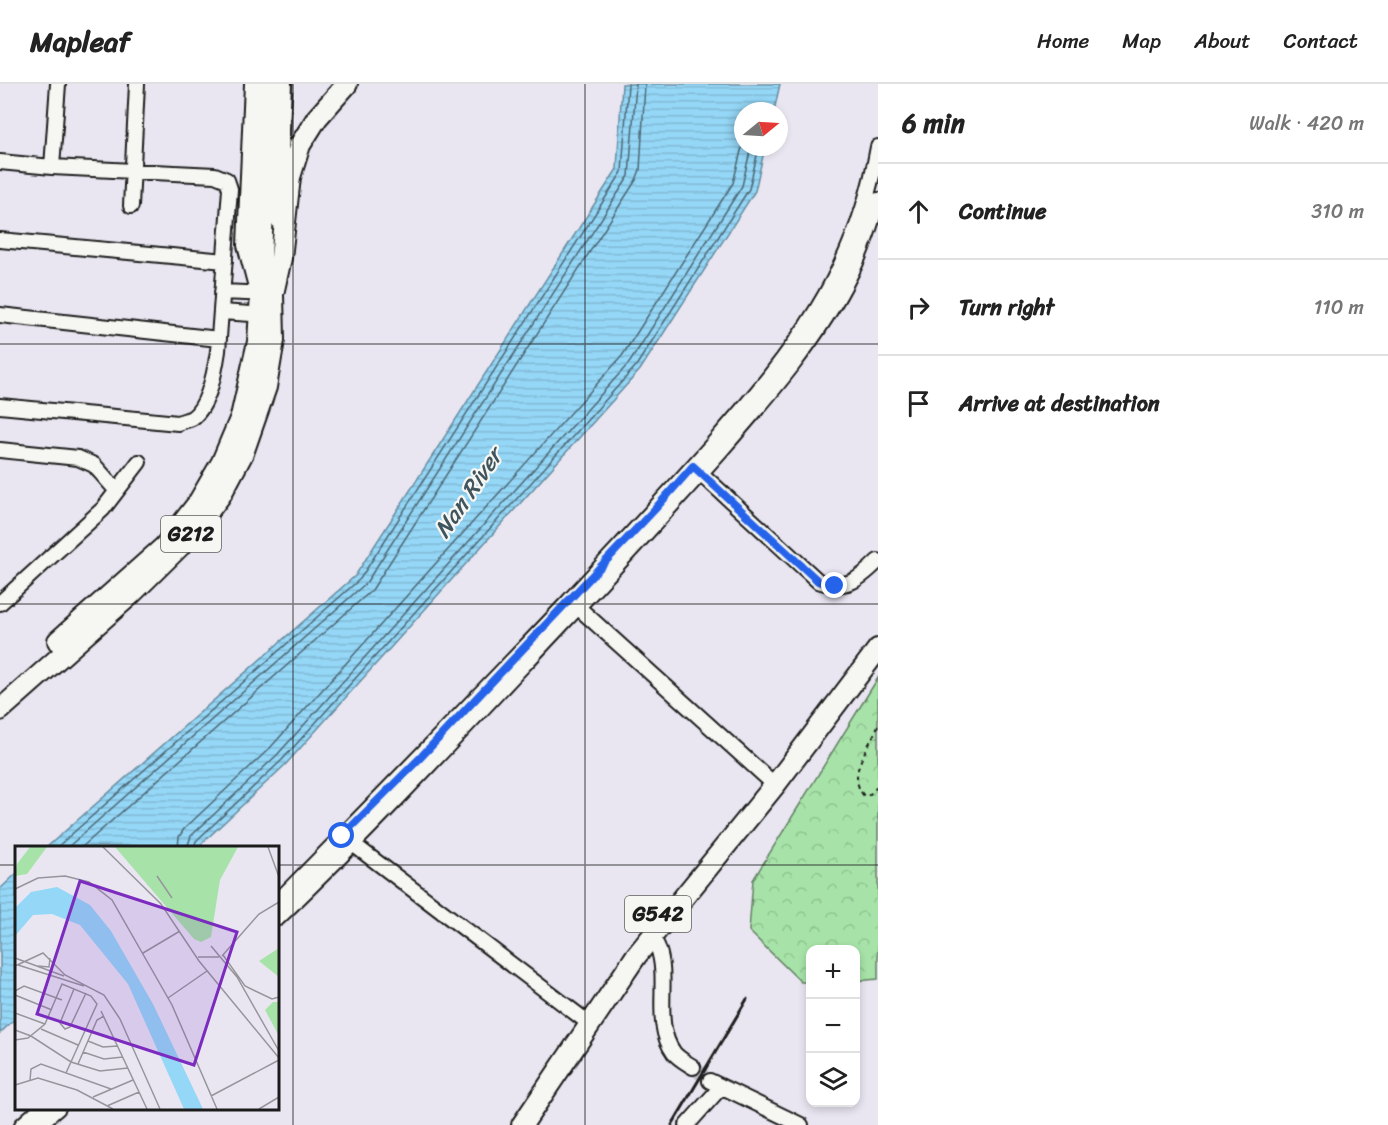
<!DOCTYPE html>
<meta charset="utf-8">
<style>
body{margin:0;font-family:Sriracha,sans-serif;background:#f2f2f2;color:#222}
.controls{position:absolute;right:18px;bottom:18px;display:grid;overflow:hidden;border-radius:12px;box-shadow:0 3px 9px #0003}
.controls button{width:54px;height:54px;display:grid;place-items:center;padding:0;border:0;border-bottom:2px solid #e0e0e0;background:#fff;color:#222;font:30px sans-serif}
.compass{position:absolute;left:734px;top:18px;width:54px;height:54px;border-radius:50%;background:#fff;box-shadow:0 3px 9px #0003;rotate:72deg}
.stop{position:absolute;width:18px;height:18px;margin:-14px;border:4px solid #2563eb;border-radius:50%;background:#fff}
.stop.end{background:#2563eb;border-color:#fff;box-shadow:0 2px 6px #0008}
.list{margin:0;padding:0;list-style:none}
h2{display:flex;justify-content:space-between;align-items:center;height:78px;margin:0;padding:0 24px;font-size:26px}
h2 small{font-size:20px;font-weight:400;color:#767676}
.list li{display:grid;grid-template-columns:39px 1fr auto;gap:18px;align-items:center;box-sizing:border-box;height:96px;padding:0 24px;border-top:2px solid #e0e0e0}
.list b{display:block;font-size:22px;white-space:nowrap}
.list em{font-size:20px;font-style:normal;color:#767676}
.icon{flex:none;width:33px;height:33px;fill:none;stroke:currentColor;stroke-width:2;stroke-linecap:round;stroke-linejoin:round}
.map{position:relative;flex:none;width:878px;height:1041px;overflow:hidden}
header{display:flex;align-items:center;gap:36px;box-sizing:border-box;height:84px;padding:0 30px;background:#fff;border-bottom:2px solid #e0e0e0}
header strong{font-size:28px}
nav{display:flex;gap:33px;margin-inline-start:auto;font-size:21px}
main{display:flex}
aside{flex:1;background:#fff}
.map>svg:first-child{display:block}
</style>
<header>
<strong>Mapleaf</strong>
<nav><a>Home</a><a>Map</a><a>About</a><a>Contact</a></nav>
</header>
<main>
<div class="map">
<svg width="878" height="1041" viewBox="0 0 878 1041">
<defs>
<pattern id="forest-crowns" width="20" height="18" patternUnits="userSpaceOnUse" patternTransform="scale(1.5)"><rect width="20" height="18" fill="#a7e3a8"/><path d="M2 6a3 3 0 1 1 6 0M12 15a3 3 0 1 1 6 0" fill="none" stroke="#8fc290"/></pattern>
<pattern id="water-rules" width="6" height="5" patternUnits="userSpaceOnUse" patternTransform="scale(1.5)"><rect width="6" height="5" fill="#95d7f7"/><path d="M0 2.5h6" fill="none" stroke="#80b8d3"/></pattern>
</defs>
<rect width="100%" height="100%" fill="#e9e6f2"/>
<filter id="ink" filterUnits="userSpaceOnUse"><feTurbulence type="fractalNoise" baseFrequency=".0167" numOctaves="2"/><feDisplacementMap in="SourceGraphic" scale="12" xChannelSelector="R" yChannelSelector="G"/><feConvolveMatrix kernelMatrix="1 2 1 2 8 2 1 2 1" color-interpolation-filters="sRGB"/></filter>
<g filter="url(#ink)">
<path fill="url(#forest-crowns)" stroke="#628062" stroke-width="1.5" d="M878,594v301l-22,2v-31h-46v32h-9l-52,-51 4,-51z"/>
<path fill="url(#water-rules)" stroke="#658c9f" stroke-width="1.5" d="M622,0h158l-6,27h-31v36h22l-10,44 -115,179 -354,394 -88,83h-151l308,-271 262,-407z
M16,790v144l-16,15v-144z"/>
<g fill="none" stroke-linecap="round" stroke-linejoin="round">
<path stroke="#4c6774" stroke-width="1.5" d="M56,764l304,-269 262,-407 6,-88
M67,764l299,-265 263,-407 7,-92
M81,764l291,-258 264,-410 4,-10 5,-86
M178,764l1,-11 5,-8 86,-81 352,-392 111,-173 10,-40
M187,764l4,-12 86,-81 353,-393 112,-176 9,-39
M194,764l2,-7 86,-81 354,-394 113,-177 10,-42"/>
<path stroke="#c0bec7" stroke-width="14" stroke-dasharray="14 7" stroke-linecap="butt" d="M693,983l17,14"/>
<g stroke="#1c1c1c" stroke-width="18">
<path id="minor" d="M0,78l52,5 163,8 12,5 3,9 -12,162c-3,20 -9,55 -26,67 -4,2 -10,3 -14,5l-178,-17
M52,83l6,-83
M131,122l6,-122
M0,156l225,21
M222,208l46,2
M221,228l46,3
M0,231l219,24
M0,366l78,8 16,7 23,26
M695,384l123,113c28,9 40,0 60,-20
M571,517l204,184
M0,519l103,-94 36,-47
M345,754l245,186
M278,817c98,-99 194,-198 290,-299 48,-52 96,-103 143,-156 83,-95 144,-170 167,-299
M278,834c98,-94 190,-194 283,-293 52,-55 103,-111 154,-168 51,-58 102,-115 137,-186 11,-22 19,-47 26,-71
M651,852c2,4 6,8 7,12 12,33 -6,75 16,105 5,6 13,10 19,14
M710,997l91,44
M22,1041l19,-17
M38,1041l20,-17
M687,1041l34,-38"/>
</g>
<g stroke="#1c1c1c" stroke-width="21">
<path id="major" d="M277,135l6,-135
M262,200l8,-200"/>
</g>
<g stroke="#1c1c1c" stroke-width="24">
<path id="highway" d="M58,557l106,-94 34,-44 24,-41 19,-45 17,-75 3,-48 -13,-49 7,-161
M0,626l130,-115 58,-57 32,-42 23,-43 23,-66 8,-47 -1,-46 8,-36 9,-81 10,-32 17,-27 30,-34
M522,1041l114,-169 139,-171 103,-136"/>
</g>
<path stroke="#1c1c1c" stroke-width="2" stroke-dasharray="4.5 4.5" stroke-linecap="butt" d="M878,641c-8,23 -33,48 -14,71l5,-1 9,-9"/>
<use href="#minor" stroke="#f6f6f2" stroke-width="14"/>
<use href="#major" stroke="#f6f6f2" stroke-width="16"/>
<use href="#highway" stroke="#f6f6f2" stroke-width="20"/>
<path stroke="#1c1c1c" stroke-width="3" d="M672,1041l75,-126"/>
</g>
</g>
<g fill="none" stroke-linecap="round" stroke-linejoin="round" filter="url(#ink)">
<path stroke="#2563eb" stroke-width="8" d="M342,752l77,-77 236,-250 38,-43 125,115 17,5"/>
</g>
<path fill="none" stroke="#1c1c1c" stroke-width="1.5" stroke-opacity="0.55" d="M293,0v1041M585,0v1041M0,260h878M0,520h878M0,781h16M278,781h600"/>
<g text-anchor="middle" stroke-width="4.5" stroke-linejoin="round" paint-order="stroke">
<g fill="#f6f6f2" stroke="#5d5d5c" stroke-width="1.5">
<rect x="161" y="432" width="60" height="36" rx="4.5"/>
<rect x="625" y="812" width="66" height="36" rx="4.5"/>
</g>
<g font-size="21" font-weight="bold" fill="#1c1c1c">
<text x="191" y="457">G212</text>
<text x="658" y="837">G542</text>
</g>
<g font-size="24" font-style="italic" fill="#40545e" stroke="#f6f6f2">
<text transform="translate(468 409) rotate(-56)" y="8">Nan River</text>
</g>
</g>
<g transform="translate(15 762)">
<rect width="264" height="264" fill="#e9e6f2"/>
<path d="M15,1h17l-20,27 -12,2 2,-12z" fill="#a7e3a8"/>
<path d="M100,1h123l-18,33 -9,57 -10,5 -7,-3zM264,102v29l-20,-16zM258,156h6v34l-14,-26z" fill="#a7e3a8"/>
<path d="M42,41l33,18 21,26 42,73 50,105h-19l-56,-125 -48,-59 -28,-11 -19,1 -18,21v-28l16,-16z" fill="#95d7f7"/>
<path fill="none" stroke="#97959c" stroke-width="1.5" d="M88,1l58,57 38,57 80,97M253,1l11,30M142,30l15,22M0,43l23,-11 27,-2 24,6 23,18 60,105 45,104M196,100l26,31 42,74M128,107l37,-22M208,109l22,31 27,13 7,-2M207,110l37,-42 20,-12M183,111h21M0,112l49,18M3,119l66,21M0,120l28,-13 22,22 39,20 16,24 40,90M23,120l11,1 1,-9M59,143l-14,34 5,6 5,-2 16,-34M0,145l9,-5 38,14M0,149l37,15M153,152l39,-27M86,165l46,98M0,167l30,11M26,183l37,16M0,184l16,6 40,26 29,9 28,-3M0,194l13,-2 17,-14 17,-40 29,12 6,8 -31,69M73,195l15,6 15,-1M68,206l21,7 19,-2M63,218l19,-44 7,-4M15,234l1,-11 10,-5 70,25M0,239l23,-7 39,12 36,19M196,250l68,-36M78,251l40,-17M92,260l32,-14M244,263l20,-12"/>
<path fill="#7b2cbf" fill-opacity="0.15" stroke="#7b2cbf" stroke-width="3" d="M65,35l157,51 -43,133 -157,-51z"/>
<rect width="264" height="264" fill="none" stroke="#1c1c1c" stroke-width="3"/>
</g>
</svg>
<div class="controls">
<button>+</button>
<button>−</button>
<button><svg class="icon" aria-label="layers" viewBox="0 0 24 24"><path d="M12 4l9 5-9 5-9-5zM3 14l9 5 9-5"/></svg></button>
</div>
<svg class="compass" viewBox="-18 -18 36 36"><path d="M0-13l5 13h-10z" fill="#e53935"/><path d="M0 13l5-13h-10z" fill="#767676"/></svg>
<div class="stop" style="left:342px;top:752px"></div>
<div class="stop end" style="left:835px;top:502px"></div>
</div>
<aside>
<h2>6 min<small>Walk · 420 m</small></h2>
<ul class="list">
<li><svg class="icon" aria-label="ahead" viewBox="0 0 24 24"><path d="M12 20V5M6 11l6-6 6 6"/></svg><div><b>Continue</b></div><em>310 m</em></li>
<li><svg class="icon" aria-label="right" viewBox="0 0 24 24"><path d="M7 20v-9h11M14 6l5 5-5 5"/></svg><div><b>Turn right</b></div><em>110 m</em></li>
<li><svg class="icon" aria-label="arrive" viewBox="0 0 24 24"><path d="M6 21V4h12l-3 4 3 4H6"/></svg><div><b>Arrive at destination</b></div></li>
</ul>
</aside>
</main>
